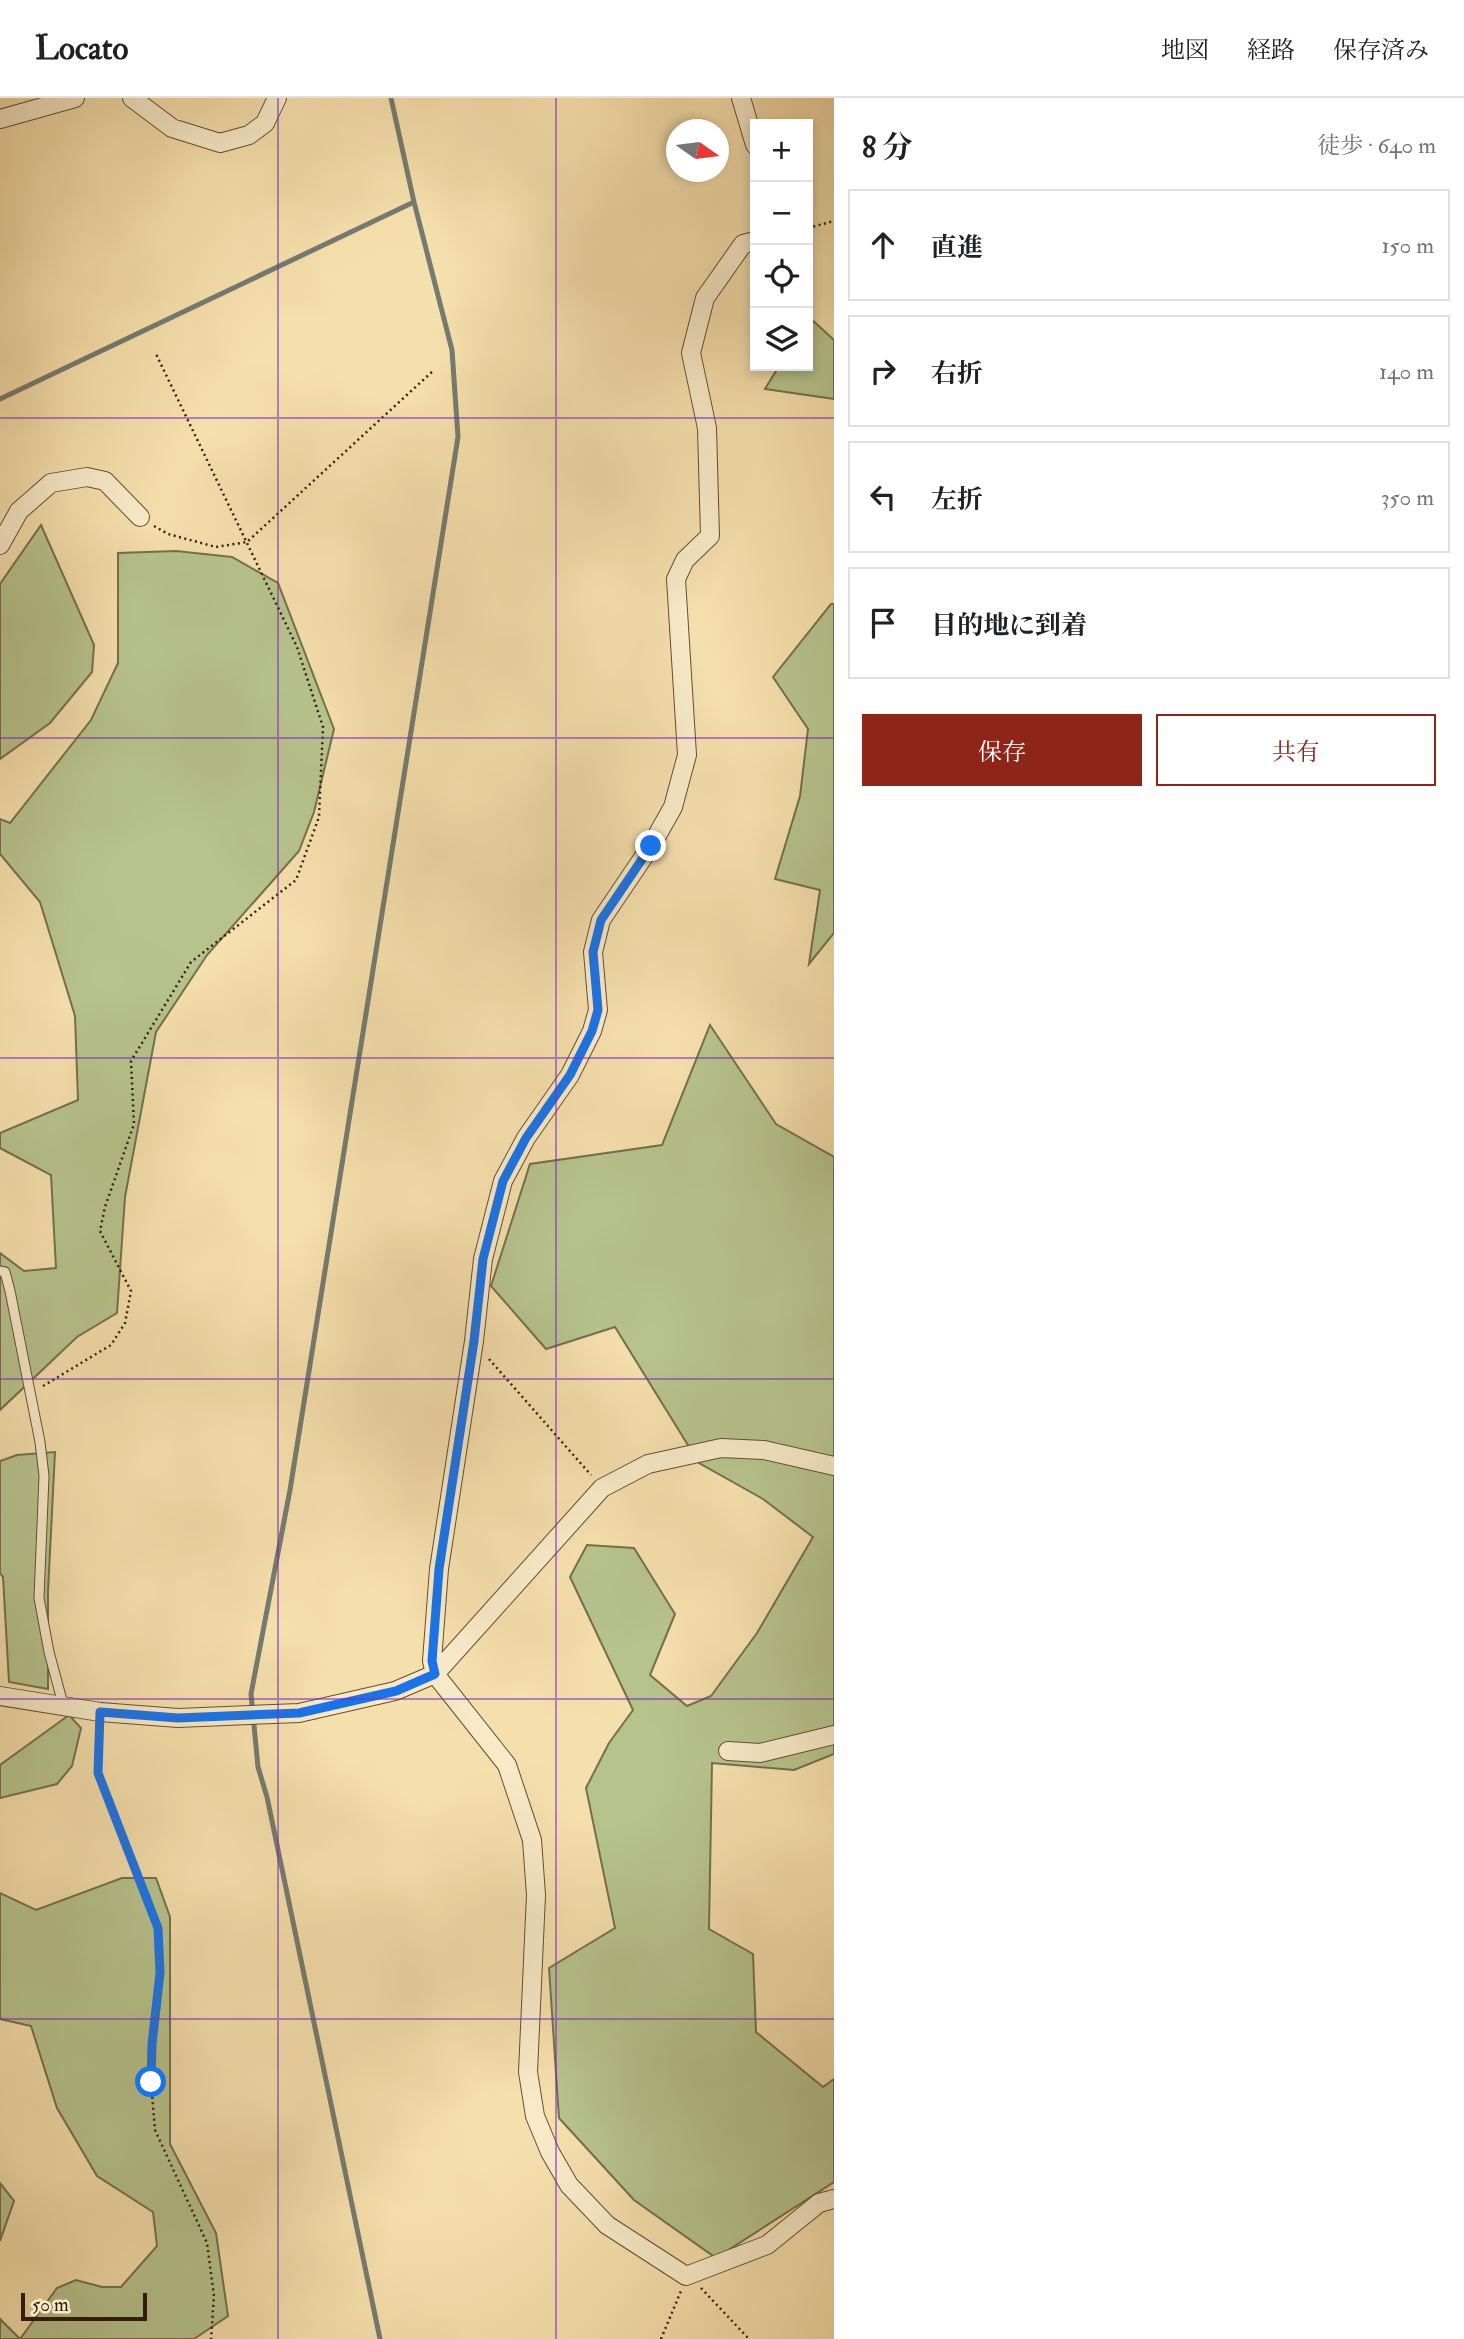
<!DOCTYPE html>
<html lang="ja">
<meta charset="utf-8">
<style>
body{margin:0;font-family:"IM FELL Double Pica","Noto Serif JP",serif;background:#f2f2f2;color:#202124}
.controls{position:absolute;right:21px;top:21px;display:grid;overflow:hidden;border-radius:0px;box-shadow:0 4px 10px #0003}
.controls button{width:63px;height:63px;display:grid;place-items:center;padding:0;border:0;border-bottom:2px solid #e0e0e0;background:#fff;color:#202124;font:35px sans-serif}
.compass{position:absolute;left:666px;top:21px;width:63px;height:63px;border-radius:50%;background:#fff;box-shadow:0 4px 10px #0003;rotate:104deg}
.scale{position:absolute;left:21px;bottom:18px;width:126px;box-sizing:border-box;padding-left:7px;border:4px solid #321e07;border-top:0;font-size:19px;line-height:24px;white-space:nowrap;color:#321e07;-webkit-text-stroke:5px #f8eac9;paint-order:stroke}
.stop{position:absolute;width:21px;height:21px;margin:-16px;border:5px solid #1a73e8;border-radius:50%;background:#fff}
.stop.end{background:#1a73e8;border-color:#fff;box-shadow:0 2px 7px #0008}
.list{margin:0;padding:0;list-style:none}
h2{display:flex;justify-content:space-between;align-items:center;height:91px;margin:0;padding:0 28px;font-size:30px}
h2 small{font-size:23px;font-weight:400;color:#757577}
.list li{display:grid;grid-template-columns:46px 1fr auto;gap:21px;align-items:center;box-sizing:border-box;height:112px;margin:0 14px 14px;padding:0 14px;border:2px solid #e0e0e0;border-radius:0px}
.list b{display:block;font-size:26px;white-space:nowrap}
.list em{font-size:23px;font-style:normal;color:#757577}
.actions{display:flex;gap:14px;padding:21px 28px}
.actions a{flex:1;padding:16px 0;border:2px solid #8f2418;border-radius:0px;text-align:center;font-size:24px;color:#8f2418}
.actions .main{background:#8f2418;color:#fff}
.icon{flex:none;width:38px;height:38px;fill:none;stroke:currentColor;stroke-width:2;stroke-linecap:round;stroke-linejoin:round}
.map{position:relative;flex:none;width:834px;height:2241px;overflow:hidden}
header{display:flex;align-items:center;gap:42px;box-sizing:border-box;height:98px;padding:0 35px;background:#fff;border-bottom:2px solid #e0e0e0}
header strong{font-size:33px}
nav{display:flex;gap:38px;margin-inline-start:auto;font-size:24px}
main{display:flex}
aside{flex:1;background:#fff}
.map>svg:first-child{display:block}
</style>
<header>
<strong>Locato</strong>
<nav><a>地図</a><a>経路</a><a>保存済み</a></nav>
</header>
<main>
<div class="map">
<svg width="834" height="2241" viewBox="0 0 834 2241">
<rect width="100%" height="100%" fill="#f5dfac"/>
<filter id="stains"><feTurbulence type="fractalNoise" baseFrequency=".00286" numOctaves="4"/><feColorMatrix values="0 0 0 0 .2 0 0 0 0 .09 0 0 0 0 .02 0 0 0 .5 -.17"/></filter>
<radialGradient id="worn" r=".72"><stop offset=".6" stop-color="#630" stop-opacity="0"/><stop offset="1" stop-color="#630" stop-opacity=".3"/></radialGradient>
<path fill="#b7c38d" stroke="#74704a" stroke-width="2" d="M809,219l25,23v59l-69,-10 14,-23h29z
M41,427l53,120 -2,27 -42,51 -50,36v-175z
M176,453l56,6 46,26 56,146 -20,83 -15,39 -92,104 -51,77 -31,165 -8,116 -40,24 -77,73v-157l24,18 32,-3 -5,-93 -51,-27v-15l78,-33 -3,-84 -35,-114 -40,-48v-35l10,4 81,-103 27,-57v-110z
M831,506h3v329l-25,31 11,-74 -45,-11 25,-83 8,-67 -35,-52z
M710,927l66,99 58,33v597l-40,16 -82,-7 -3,166 44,25 3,78 67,55 11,-8v103l-118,76 -82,-58 -75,-82 -10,-150 66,-40 -29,-140 23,-45 24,-33 -63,-133 17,-32 47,3 41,66 -25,61 37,31 24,-10 46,-63 56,-96 -50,-38 -64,-36 -84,-136 -69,22 -55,-63 39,-122 132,-19z
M55,1354l-7,140v97l-39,-7 -6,-105 -3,-4v-112l17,-6z
M69,1617l12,13 -9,38 -15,18 -57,14v-33z
M122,1780h34l14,39v227l46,89 12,83 -34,23h-194v-20l20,20 37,-51 19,-8 26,7h19l36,-41 -4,-34 -56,-36 -40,-68 -26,-82 -31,-7v-126l36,17z
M0,2085l14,18 -14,40z"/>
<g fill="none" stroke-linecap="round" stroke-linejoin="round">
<path stroke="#757b70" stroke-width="5" d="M0,301l414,-197
M380,2241l-113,-542 -9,-30 -7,-73 39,-204 168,-1053 -6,-87 -38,-148 -23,-104"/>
<g stroke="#634e30" stroke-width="11">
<path id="lane" d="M0,1173l5,1 5,19 30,151 4,34 -5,122 10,54 14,52"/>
</g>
<g stroke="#634e30" stroke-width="20">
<path id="street" d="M132,0l40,30 48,15 29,-8 16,-12 12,-25
M741,0l14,47
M0,21l75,-21
M755,143l-12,3 -38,54 -14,55 16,75 3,108 -25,24 -9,19 11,176 -14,52 -22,39 -50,74 -8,32 5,58 -6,21 -22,44 -44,63 -23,43 -20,78 -9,82 -35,228 -7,92 3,13 72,91 25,75 4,55 -8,177 7,44 15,36 19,33 38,40 79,51 81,-31 52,-42 15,-4
M0,447l19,-34 32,-28 36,-6 18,4 35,36
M0,1598l100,16 78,6 121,-5 96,-22 40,-17 167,-186 46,-24 73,-16 43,2 70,16
M728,1653l32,2 74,-18"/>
</g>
<path stroke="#321e07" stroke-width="2.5" stroke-dasharray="2 3.5" stroke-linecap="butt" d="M808,130l26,-7
M154,428l14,8 48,13 31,-5 187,-172
M489,1261l102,116
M43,1288l68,-41 14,-22 6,-32 -31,-60 5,-24 29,-83 -3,-63 60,-99 105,-82 23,-63 4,-90 -26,-80 -141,-293
M99,1631l-1,44 60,156 2,44 -8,71 -1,38 4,48 52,113 7,53 -3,43
M701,2190l48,51
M661,2241l20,-48"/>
<use href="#lane" stroke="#f8eac9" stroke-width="9"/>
<use href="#street" stroke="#f8eac9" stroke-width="18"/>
</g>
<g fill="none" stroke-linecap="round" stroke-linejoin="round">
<path stroke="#1a73e8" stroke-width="9" d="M151,1984l1,-38 8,-71 -2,-45 -60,-155 2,-61 78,6 121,-5 97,-22 39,-17 -3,-13 7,-92 35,-228 9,-82 20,-78 23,-43 44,-63 22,-44 6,-21 -5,-58 8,-32 50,-74"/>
</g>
<path fill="none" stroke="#7b2cbf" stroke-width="2" stroke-opacity="0.55" d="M278,0v2241M556,0v2241M0,320h834M0,640h834M0,960h834M0,1281h834M0,1601h834M0,1921h834"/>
<rect width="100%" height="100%" filter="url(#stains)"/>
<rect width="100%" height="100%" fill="url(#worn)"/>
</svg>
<div class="controls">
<button>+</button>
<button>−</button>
<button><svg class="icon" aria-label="locate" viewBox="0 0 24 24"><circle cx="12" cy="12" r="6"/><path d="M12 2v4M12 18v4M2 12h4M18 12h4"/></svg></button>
<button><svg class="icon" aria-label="layers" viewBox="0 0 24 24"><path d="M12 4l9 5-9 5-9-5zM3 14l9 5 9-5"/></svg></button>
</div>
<svg class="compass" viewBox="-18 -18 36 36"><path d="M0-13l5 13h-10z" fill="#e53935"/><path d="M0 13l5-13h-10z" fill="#757577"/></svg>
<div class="scale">50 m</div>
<div class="stop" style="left:151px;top:1984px"></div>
<div class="stop end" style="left:651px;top:748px"></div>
</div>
<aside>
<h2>8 分<small>徒歩 · 640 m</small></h2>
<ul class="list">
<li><svg class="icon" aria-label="ahead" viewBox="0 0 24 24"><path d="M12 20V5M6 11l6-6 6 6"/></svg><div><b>直進</b></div><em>150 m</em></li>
<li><svg class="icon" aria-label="right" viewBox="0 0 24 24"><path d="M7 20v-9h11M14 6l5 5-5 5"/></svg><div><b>右折</b></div><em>140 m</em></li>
<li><svg class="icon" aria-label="left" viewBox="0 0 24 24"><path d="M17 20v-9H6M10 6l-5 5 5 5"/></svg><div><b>左折</b></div><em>350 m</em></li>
<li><svg class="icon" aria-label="arrive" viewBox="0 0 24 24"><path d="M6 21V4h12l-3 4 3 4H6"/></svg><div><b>目的地に到着</b></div></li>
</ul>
<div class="actions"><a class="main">保存</a><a>共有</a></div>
</aside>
</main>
